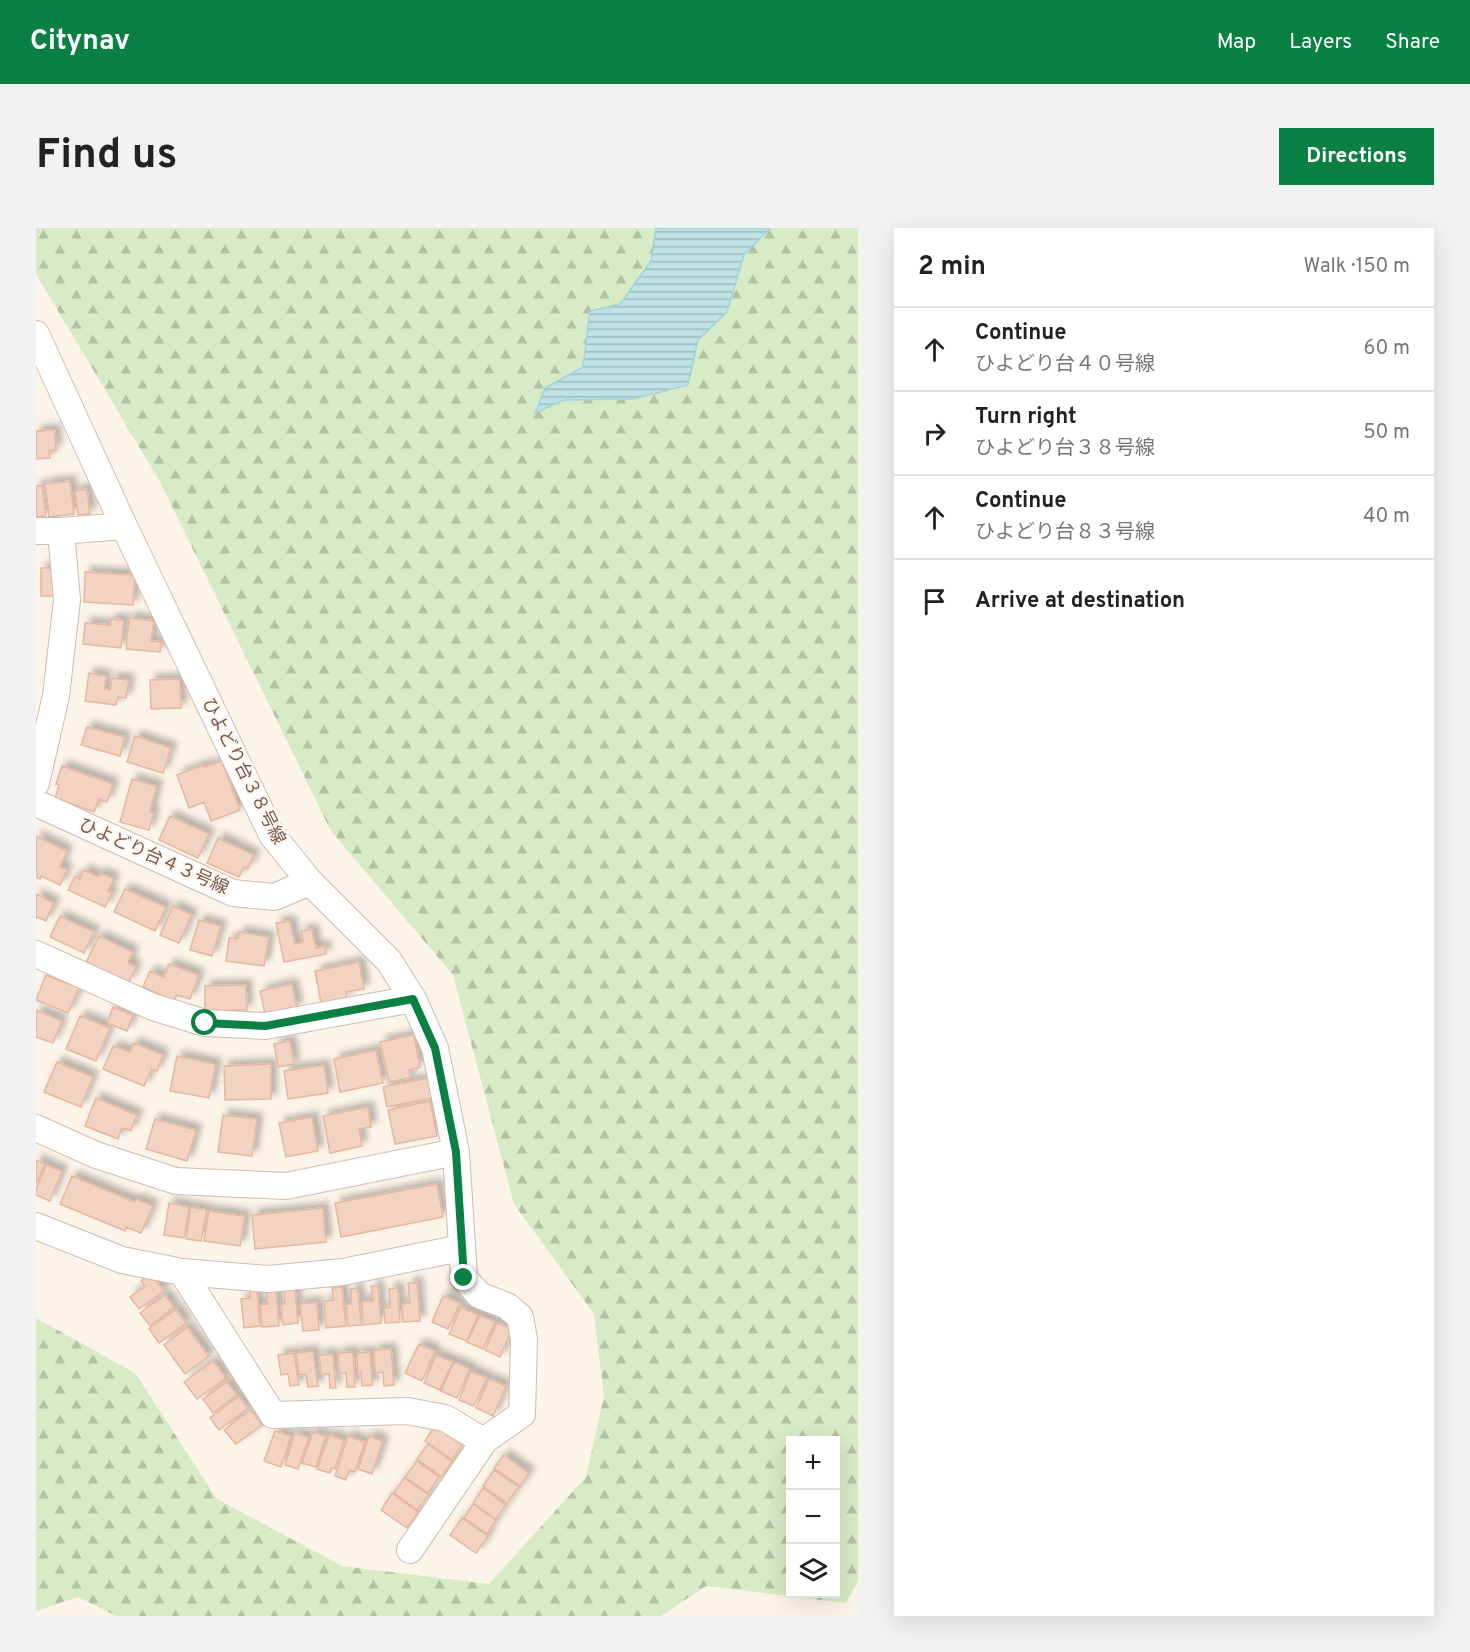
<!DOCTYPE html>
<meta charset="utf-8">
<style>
body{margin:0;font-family:Overpass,"Noto Sans JP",sans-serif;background:#f2f2f2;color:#222}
.controls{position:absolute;right:18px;bottom:18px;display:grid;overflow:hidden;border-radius:0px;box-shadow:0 6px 24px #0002}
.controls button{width:54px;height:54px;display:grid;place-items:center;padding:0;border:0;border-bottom:2px solid #e0e0e0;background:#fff;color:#222;font:30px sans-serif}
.stop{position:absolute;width:18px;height:18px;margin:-14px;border:4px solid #0b8043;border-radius:50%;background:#fff}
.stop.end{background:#0b8043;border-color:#fff;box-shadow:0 2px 6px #0008}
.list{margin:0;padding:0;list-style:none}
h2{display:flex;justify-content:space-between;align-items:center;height:78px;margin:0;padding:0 24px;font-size:26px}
h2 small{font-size:20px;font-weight:400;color:#767676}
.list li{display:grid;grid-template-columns:39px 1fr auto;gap:18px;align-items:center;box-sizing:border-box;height:84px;padding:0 24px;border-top:2px solid #e0e0e0}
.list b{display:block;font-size:22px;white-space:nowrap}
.list p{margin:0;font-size:20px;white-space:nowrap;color:#767676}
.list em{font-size:20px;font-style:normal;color:#767676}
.icon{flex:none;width:33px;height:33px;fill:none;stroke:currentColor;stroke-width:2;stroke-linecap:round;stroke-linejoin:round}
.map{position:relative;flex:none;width:822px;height:1388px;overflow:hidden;border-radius:0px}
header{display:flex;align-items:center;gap:36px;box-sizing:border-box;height:84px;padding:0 30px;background:#0b8043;color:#fff}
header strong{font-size:28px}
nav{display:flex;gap:33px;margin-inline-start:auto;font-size:21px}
.intro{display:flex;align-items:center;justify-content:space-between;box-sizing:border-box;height:144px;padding:0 36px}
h1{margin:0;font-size:42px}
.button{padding:15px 27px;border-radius:0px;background:#0b8043;color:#fff;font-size:21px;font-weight:700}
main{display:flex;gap:36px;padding:0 36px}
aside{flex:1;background:#fff;border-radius:0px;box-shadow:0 6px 24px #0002}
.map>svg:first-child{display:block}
</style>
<header>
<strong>Citynav</strong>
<nav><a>Map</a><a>Layers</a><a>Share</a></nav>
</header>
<div class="intro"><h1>Find us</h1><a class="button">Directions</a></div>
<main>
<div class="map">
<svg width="822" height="1388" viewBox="0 0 822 1388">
<defs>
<pattern id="forest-firs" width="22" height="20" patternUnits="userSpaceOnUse" patternTransform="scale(1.5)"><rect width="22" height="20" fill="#d7ebc7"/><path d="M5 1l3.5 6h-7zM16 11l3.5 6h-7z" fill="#b3c1a4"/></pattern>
<pattern id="water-rules" width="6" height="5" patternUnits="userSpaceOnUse" patternTransform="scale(1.5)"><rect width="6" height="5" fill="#bde3e7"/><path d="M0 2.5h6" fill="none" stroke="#9ebbbd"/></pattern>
<filter id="shadow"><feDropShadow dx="5.5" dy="-5.5" stdDeviation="3" flood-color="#0004"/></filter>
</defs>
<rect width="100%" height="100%" fill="#fdf4e9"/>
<path fill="url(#forest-firs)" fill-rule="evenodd" d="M0,0h822v1353l-12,22 -140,-17 -45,30h-545l-38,-19 -42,14v-293l99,55 82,126 125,67 147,18 97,-107 18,-81 -10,-82 -80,-110 -61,-229 -122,-144 -171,-349 -124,-208zM754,1212h46v154h-46z"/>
<path fill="url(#water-rules)" stroke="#a3d3d9" stroke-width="1.5" d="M620,0h114l-26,27 -17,57 -29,28 -10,45 -55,14 -69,1 -29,13 10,-25 38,-21 7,-56 30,-7 31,-43z"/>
<path fill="#f2d2c0" stroke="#e5b7a1" stroke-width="1.5" filter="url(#shadow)" d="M19,202l1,20h-7l1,8 -14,1v-28z
M34,253l4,33 -25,3 -4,-33z
M6,257l4,31 -10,1v-31z
M51,261l3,25 -12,1 -3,-24z
M5,340h12l1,28h-13z
M49,344l50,3 -2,30 -49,-3z
M93,390l25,3 -3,20 10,1 -1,10 -34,-3z
M75,391l13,1 -3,28 -38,-4 2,-21 25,2z
M53,445l17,3 -2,13 6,1 2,-12 17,2 -3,18 -8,-1 -2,8 -31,-4z
M144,451l1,29 -30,1 -1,-29z
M51,499l38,10 -5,19 -39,-11z
M99,508l36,12 -8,25 -36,-11z
M186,533l18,49 -29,11 -7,-19 -15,6 -12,-33 26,-10 1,2z
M26,538l51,18 -6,18 -8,-3 -5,13 -39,-14 4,-13 -3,-1z
M96,551l25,7 -7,26 4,1 -5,17 -29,-8z
M134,588l39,18 -11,24 -39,-18z
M0,608l31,15 -7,16 7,3 -7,15 -19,-9 -1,3 -4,-2z
M182,610l36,17 -6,13 -4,-1 -5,10 -32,-14z
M48,642l14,7 2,-4 14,6 -6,12 4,2 -7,14 -37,-17 7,-14 5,3z
M89,661l41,18 -11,24 -41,-19z
M0,666l18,9 -8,18 -9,-4 -1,2z
M137,678l19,9 -13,28 -19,-8z
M24,688l34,16 -10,21 -34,-16z
M163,692l22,6 -9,30 -22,-6z
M254,693l5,23 8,-2 -2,-11 11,-2 4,19 9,-2 1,8 -42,8 -8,-39z
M203,704l30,5 -5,29 -38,-5 3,-23 9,1z
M63,708l34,16 -5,11 8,4 -7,15 -43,-19z
M323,734l5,27 -18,3 1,6 -26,5 -6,-32z
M133,736l30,11 -9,24 -13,-4 -3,6 -31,-14 7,-16 14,6z
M10,747l33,13 -11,25 -32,-13z
M256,756l5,24 -32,6 -5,-23z
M210,757l1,25 -42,1v-25z
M77,779l20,8 -6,16 -20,-8z
M0,782l26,11 -9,22 -17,-6z
M44,788l30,12 -14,33 -30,-12z
M378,807l6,32 -11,3 1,8 -21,4 -9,-40z
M254,813l4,23 -16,3 -4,-23z
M98,815l29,12 -6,16 -5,-2 -8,17 -41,-17 10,-23 17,6z
M340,822l7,33 -43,9 -6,-33z
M141,828l39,8 -7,34 -39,-7z
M21,834l36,15 -12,30 -37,-15z
M235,836v35l-46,1 -1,-34z
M288,837l4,28 -40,6 -4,-28z
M393,850l3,20 -45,9 -4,-20z
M60,870l41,17 -6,16 -9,-3 -4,11 -33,-13z
M394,873l7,35 -42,8 -7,-34z
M332,879l3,20 -12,2 3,17 -32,7 -7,-37z
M187,887l34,4 -5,37 -34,-4z
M276,889l6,34 -32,6 -7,-34z
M119,891l41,11 -9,31 -41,-12z
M0,932l9,4 -9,20z
M10,937l16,6 -12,30 -14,-6v-6z
M36,948l63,26 1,-3 17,7 -12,27 -15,-6 -1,4 -65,-27z
M401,956l6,33 -102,20 -6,-34z
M133,975l20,4 -5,31 -20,-3z
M155,979l16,3 -6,31 -15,-2z
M287,980l3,34 -71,7 -3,-34z
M173,983l36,5 -5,30 -36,-5z
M115,1046l13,17 -25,18 -9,-12 15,-11 -4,-5z
M372,1055h9l3,38 -17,1 -1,-18 8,-1z
M335,1058h7l3,37 -18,2 -1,-24h11z
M306,1059l4,39 -20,2 -2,-27 10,-1 -2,-12z
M322,1060l3,37 -13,1 -2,-22h5v-15z
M362,1060l2,34 -15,1 -1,-15 6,-1 -1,-18z
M259,1061l3,34 -15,2 -2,-21h4l-1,-14z
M221,1062l3,36 -16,2 -3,-29 9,-1v-7z
M240,1062l3,36 -17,1 -2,-22 8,-1 -2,-13z
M129,1067l9,12 -24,19 -10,-13z
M407,1068l17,7 -12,26 -16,-7z
M281,1074l2,28 -16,1 -3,-27z
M425,1079l17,8 -11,26 -18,-7z
M140,1081l10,14 -27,20 -10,-14z
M444,1087l15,7 -12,27 -16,-7z
M461,1095l15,6 -12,28 -15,-7z
M151,1099l22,29 -24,18 -21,-29z
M383,1116l16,7 -13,30 -17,-8z
M355,1121l3,36 -10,1 -1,-14 -8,1 -1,-23z
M277,1123l5,35 -10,1 -2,-13 -7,1 -3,-22z
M317,1124l2,35h-8l-1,-14h-7l-1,-20z
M334,1124l3,33 -11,1 -1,-14 -3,1 -1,-20z
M258,1125l5,32 -9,1 -2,-12 -7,1 -3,-20z
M297,1126l3,34h-6l-1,-14h-8l-2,-19z
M400,1127l17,7 -13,28 -16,-7z
M177,1133l13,17 -29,21 -13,-17z
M418,1134l16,7 -13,29 -16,-7z
M435,1143l16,7 -13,28 -15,-6z
M453,1151l17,7 -13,30 -17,-8z
M191,1154l10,13 -24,18 -10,-14z
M203,1168l9,12 -29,22 -9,-12z
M215,1182l11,15 -26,19 -12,-14z
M399,1198l27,19 -10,15 -27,-19z
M239,1203l16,5 -10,31 -17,-6z
M277,1204l13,4 -10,31 -14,-4z
M259,1205l14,4 -11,32 -13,-4z
M293,1207l15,5 -9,29 -3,-1 -2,5 -13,-4z
M312,1208l17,6 -10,30 -6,-2 -3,10 -11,-4z
M333,1208l14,5 -11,33 -14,-5z
M392,1216l24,17 -10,16 -25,-18z
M468,1227l25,18 -9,13 -26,-18z
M381,1233l22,16 -11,16 -23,-16z
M458,1242l25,17 -12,16 -24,-17z
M368,1250l25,17 -12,15 -23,-17z
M447,1260l23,17 -10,14 -23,-16z
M356,1265l26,19 -11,16 -26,-18z
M437,1276l23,16 -9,14 -23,-16z
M426,1290l26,18 -12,17 -26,-18z"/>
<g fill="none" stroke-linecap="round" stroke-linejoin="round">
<g stroke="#cfbbae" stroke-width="28">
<path id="street" d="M0,106l88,192 148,309 38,47 79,79 24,38 22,49 21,104 -170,34 -110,-5 -80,-26 -60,-27
M0,303h25l63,-5
M0,555l20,-87 11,-96 -6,-69
M0,575l197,90 41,4 36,-15
M0,726l117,53 52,16 60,3 148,-27
M0,998l86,34 60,12 86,7 75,-7 118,-24
M146,1044l91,143 134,-4 38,7 30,18 10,4 37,-26 2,-74 -4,-23 -13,-11 -28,-11 -15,-17 -8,-126
M374,1322l75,-110"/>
</g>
<use href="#street" stroke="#fff" stroke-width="26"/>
</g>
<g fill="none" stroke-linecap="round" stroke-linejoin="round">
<path stroke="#0b8043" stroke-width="8" d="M169,795l60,3 148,-27 22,49 21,104 8,126"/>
</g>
<g text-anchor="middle" stroke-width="5" stroke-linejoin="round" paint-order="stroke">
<g font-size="18" fill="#78594c" stroke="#fff8f0">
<text transform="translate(208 543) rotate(63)" y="6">ひよどり台３８号線</text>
<text transform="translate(118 628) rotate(24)" y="6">ひよどり台４３号線</text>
</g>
</g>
</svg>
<div class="controls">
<button>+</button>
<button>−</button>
<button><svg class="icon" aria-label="layers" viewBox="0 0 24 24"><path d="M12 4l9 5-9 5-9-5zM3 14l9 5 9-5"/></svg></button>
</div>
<div class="stop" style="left:169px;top:795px"></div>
<div class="stop end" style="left:428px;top:1050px"></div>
</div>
<aside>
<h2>2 min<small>Walk · 150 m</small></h2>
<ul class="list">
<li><svg class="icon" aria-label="ahead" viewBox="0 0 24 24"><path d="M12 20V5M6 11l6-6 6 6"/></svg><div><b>Continue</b><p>ひよどり台４０号線</p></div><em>60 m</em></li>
<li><svg class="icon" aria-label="right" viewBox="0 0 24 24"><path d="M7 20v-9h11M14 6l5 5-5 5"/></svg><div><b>Turn right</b><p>ひよどり台３８号線</p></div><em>50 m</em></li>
<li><svg class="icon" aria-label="ahead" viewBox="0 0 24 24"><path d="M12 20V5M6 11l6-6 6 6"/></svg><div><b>Continue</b><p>ひよどり台８３号線</p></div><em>40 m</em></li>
<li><svg class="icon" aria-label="arrive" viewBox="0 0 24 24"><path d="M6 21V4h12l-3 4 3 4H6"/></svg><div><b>Arrive at destination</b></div></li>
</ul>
</aside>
</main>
